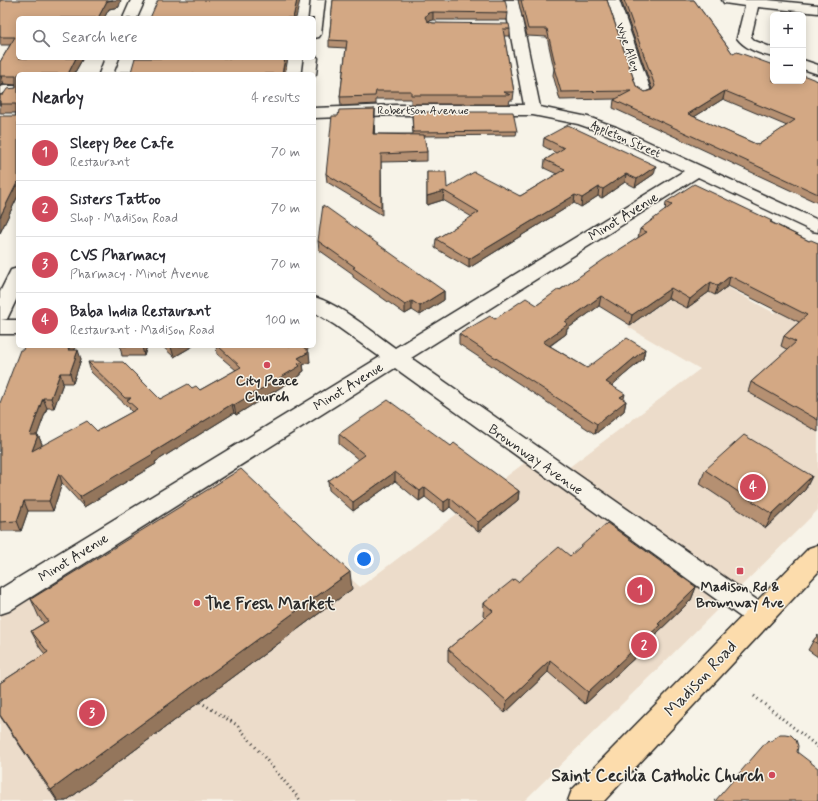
<!DOCTYPE html>
<meta charset="utf-8">
<style>
body{margin:0;font-family:Mynerve,sans-serif;background:#f7f7f7;color:#2b2b33}
.controls{position:absolute;right:12px;top:12px;display:grid;overflow:hidden;border-radius:6px;box-shadow:0 2px 10px #0003}
.controls button{width:36px;height:36px;display:grid;place-items:center;padding:0;border:0;border-bottom:1px solid #e1e1e2;background:#fff;color:#2b2b33;font:20px sans-serif}
.you{position:absolute;left:364px;top:559px;width:14px;height:14px;margin:-10px;border:3px solid #fff;border-radius:50%;background:#1a73e8;box-shadow:0 0 0 6px #1a73e833}
.badge{display:grid;place-items:center;width:26px;height:26px;border-radius:50%;background:#d1495b;color:#fff;font-size:13px;font-weight:700}
.pin{position:absolute;translate:-50% -50%;border:2px solid #fff;box-shadow:0 1px 4px #0006}
.list{margin:0;padding:0;list-style:none}
h2{display:flex;justify-content:space-between;align-items:center;height:52px;margin:0;padding:0 16px;font-size:17px}
h2 small{font-size:13px;font-weight:400;color:#7c7c81}
.list li{display:grid;grid-template-columns:26px 1fr auto;gap:12px;align-items:center;box-sizing:border-box;height:56px;padding:0 16px;border-top:1px solid #e1e1e2}
.list b{display:block;font-size:15px;white-space:nowrap}
.list p{margin:0;font-size:13px;white-space:nowrap;color:#7c7c81}
.list em{font-size:13px;font-style:normal;color:#7c7c81}
.icon{flex:none;width:22px;height:22px;fill:none;stroke:currentColor;stroke-width:2;stroke-linecap:round;stroke-linejoin:round}
.map{position:relative;flex:none;width:818px;height:801px;overflow:hidden}
.search{position:absolute;background:#fff;box-shadow:0 2px 10px #0003;left:16px;top:16px;width:300px;height:44px;display:flex;align-items:center;gap:10px;box-sizing:border-box;padding:0 14px;border-radius:6px;color:#7c7c81;font-size:15px}
.panel{position:absolute;background:#fff;box-shadow:0 2px 10px #0003;left:16px;top:72px;width:300px;height:276px;border-radius:6px}
.map>svg:first-child{display:block}
</style>
<div class="map">
<svg width="818" height="801" viewBox="0 0 818 801">
<rect width="100%" height="100%" fill="#f7f3e8"/>
<filter id="ink" filterUnits="userSpaceOnUse"><feTurbulence type="fractalNoise" baseFrequency=".025" numOctaves="2"/><feDisplacementMap in="SourceGraphic" scale="8" xChannelSelector="R" yChannelSelector="G"/><feConvolveMatrix kernelMatrix="1 2 1 2 8 2 1 2 1" color-interpolation-filters="sRGB"/></filter>
<g filter="url(#ink)">
<path fill="#ecdcca" d="M704,274l70,39 44,-33v230l-294,291h-524v-199l223,-138 137,123 171,-129 25,19 144,-108 -72,-42z"/>
<g fill="none" stroke-linecap="round" stroke-linejoin="round">
<g stroke="#2b2b2b" stroke-width="3">
<path id="minor" d="M131,0h14l-8,18h-14z
M311,0h14l-4,34 -2,3 -5,1v-20h-5z
M504,0h14l22,107 48,10 28,10 202,93v12l-6,-1 -114,-54 -287,181 356,249 4,8 -4,8 -9,4 -9,-4 -354,-255 -386,243 -9,3v-25l380,-232 -45,-32 -21,-13v-15c24,6 60,36 81,51l289,-177 -80,-38 -26,-9 -45,-9h-138l-81,3v-10l81,-3h129z
M605,0h14l33,94 -3,3 -5,2 -5,-2 -3,-3z
M722,0h46l50,5v8l-60,-6 -7,30 4,4 18,7v9c-13,-3 -28,-8 -36,-19l8,-32 -21,-3z
M314,54l4,4 -2,16 -2,3v-3h-12l2,-16h10z
M105,58h14l-6,16h-14z
M803,60l15,5v9l-15,-5z
M4,86h14v10h-9l-4,6 -5,2v-17z
M18,268v28l-11,23 -6,1h17v14h-18v-42l11,-22z"/>
</g>
<g stroke="#2b2b2b" stroke-width="3">
<path id="major" d="M818,545v27l-214,229h-36l4,-11 237,-242z"/>
</g>
<path stroke="#2b2b2b" stroke-width="3" stroke-dasharray="1 3.5" stroke-linecap="butt" d="M754,696l64,51
M200,702l37,23 64,76"/>
<use href="#minor" fill="#f7f3e8" fill-rule="evenodd"/>
<use href="#major" fill="#fcdcac" fill-rule="evenodd"/>
</g>
<path fill="#b59072" stroke="#2b2b2b" fill-rule="evenodd" d="M0,0l119,7 -10,2 -5,9h-86l65,40 -9,16h-56v122l-18,37 16,-120h-16v-18l16,-7v-3l-12,-1 -4,2v-24l10,-17h-10z
M333,0l175,13 -1,7h-74l-5,1h-1l6,2 77,6v7h-6l10,56 -1,8h-3l-1,4h-98v-5h-35v5l-35,2 -1,-9 6,-49 -17,-1v-7z
M518,0h89l29,86 9,6 7,-3 -31,-89h73l39,54 85,27v122l-205,-95 1,-8 2,-1 -56,1 -7,-25 1,-6 -7,-32 -20,-1zM723,99l64,27 -29,19 -64,-28z
M375,109l-1,25h39l-1,-18 105,15 -1,4 -92,1 3,16v9l-46,1 1,53 -55,-33 -1,-8 12,-58z
M544,138l110,36 -19,13 -10,-5 -23,16 -4,-2 -17,11 -7,-4 -105,65 -34,-20 1,-9 36,-22 -29,-17 -16,5v-33l20,16 73,8 2,-1 35,-21 -13,-6 1,-8 11,-7 -13,-7z
M666,202l105,20 38,19 9,2v189l-70,-40 3,-10 37,-32 -7,-4 3,-10 15,-14 -71,-36 -13,9 -6,-3 -22,16 -19,-10 -38,27 -31,-19 -32,23 -1,5 -16,12 37,22 58,-19 -2,10 -31,26 12,15 2,1 -2,10 -29,23 -136,-90v-10l36,-15 42,-14 101,-67 2,-9 25,-18z
M318,241l126,50v9l-24,15 -8,-5 -7,4 -52,-37v-3l-34,-24z
M76,346l-1,4 6,9 -8,24h-10l-9,25h-7l-10,27h1l4,9 -1,2 56,-15 35,-19 -2,-2 -1,-3h-1l-37,-35 -3,-10 72,37 32,-11 8,2 36,-20 -19,-16 -1,-8h95v1l-5,3 4,12 -7,3 1,6 -3,2v2l-65,40 -2,-2 -79,49 1,2 -72,43 -22,-24 -9,28h-25l-7,20h-21v-128z
M120,346h27l-3,10h-22z
M162,346h31l-19,11z
M339,434l112,12 68,45 -1,9 -40,32 -28,-25 -6,5 -19,-15 -6,4 -24,-20 -42,30 -24,-21 -1,-9 31,-21 -20,-16z
M705,470l107,6 -7,14 -39,38 -66,-44z
M570,556l126,31 -5,13 -34,33 -1,5 -71,66 -37,-32 -43,41 -57,-51v-13l37,-31 -2,-2 1,-13 34,-21z
M352,589l-286,212h-9l-57,-85v-33l45,-29 -5,-6 -9,-17 13,-8 -5,-6 -8,-18z
M818,635v22l-10,-7 5,-9z"/>
<path fill="#94765c" stroke="#2b2b2b" d="M113,0h8l-2,7 -10,2 -5,9h-6l9,-17z
M297,0h3l-4,18h-3z
M433,12v8l-5,1 -3,3v-7l3,-4z
M76,58h7l-9,16h-6z
M285,58h3l-3,16h-3z
M0,76h1l3,8 -4,2z
M725,91l-2,8 -37,23 2,-8z
M375,109v8l-1,26 -1,-9z
M656,166l-2,8 -19,13 2,-8z
M626,174l-1,8 -23,16 1,-9z
M18,181v15l-18,37v-16z
M599,187l-1,9 -17,11 1,-9z
M444,191l-1,9 -16,5v-9z
M575,195l-1,8 -105,65v-9z
M730,276l-2,10 -13,9 3,-9z
M711,282l-2,10 -22,16 3,-9z
M671,288l-3,10 -38,27 2,-10z
M444,291v9l-24,15v-9z
M601,296l-2,10 -32,23 -1,5 -24,17 1,-9 22,-20z
M412,301v9l-7,4v-9z
M70,346h6l-5,13 -3,-9z
M142,346h5l-3,10z
M173,346h20l-19,11 -3,-10z
M299,346h12v1l-11,7z
M645,349l-2,10 -39,33 2,-10z
M78,350l3,9 -8,24 -3,-10z
M309,352l1,10 -7,3 1,6 -3,2v2l-65,40 -2,-10 64,-47z
M60,373l3,10 -9,25 -3,-10z
M625,394l-2,9 3,-2 -2,10 -29,23 2,-10 23,-27z
M43,398l4,10 -13,36 -4,-9z
M232,404l2,9 -79,49 1,2 -72,43 -4,-10z
M38,435l4,9 -6,17 -4,-10z
M395,472v9l-42,30v-9z
M59,473l3,10 -9,28 -4,-10z
M812,476l-7,14 -39,38 6,-14z
M425,487v10l-6,4 1,-10z
M519,491l-1,9 -40,32v-10z
M450,498v9l-6,5v-10z
M24,501l4,10 -7,20 -4,-10z
M350,572l2,17 -286,212h-8l-7,-11z
M696,587l-5,13 -34,33 -1,5 -71,66 3,-12z
M550,660l-2,12 -43,41 2,-12z"/>
<path fill="#d3a884" stroke="#2b2b2b" fill-rule="evenodd" d="M0,0h113l-6,1 -9,17h-80v40h58l-8,16h-50v107l-18,36v-101h16v-12h-16v-9h3l4,-6 9,-1v-12h-16v-14l15,-25h-15z
M158,0h139l-4,18h-143z
M333,0h172l3,13 -75,-1 -5,1 -3,4 2,4 6,2 76,1 1,5h-7l11,63h-10l6,3h-99v-4h-35l-1,5 -35,1 7,-56 -18,-1z
M521,0h86l29,86 9,6 7,-2 3,-4 -31,-86h70l39,54 4,-2 36,13v16h30v-6l15,6v113l-204,-94 17,-9 -70,1 -7,-24h2l-9,-39h-19zM725,91l70,29 -37,25 -70,-31z
M135,58h150l-3,16h-163l1,-2h11z
M375,109l-2,25 51,1 3,17 -46,2v53l-55,-33 6,-58h6l1,-6z
M412,112h101l4,19 -104,1z
M568,125l88,41 -19,13 -11,-5 -23,15 -4,-2 -17,11 -7,-3 -106,64 -33,-20 43,-27 -35,-21 -17,5v-24h19l1,16 27,-16 46,24 2,-1 43,-26 -20,-9 19,-12 -20,-10z
M694,184l78,37 -2,1 39,19 2,-1 7,3v177l-67,-38 45,-40 -12,-6 23,-21 -77,-39 -12,10 -7,-4 -21,17 -19,-11 -39,27 -31,-19 -36,26 3,2 -25,18 44,26 40,-30 18,11 -39,33 19,12 -5,3 6,4 -29,23 -138,-90 31,-18 5,3 31,-21 11,7 22,-16 1,1 43,-30 44,-28 -7,-3 32,-24 -6,-3z
M323,205l121,86 -24,15 -8,-5 -7,4 -52,-37 2,-1 -37,-26z
M24,346h46l-2,4h10l-8,23h-10l-9,25h-8l-13,37h8l-6,16 55,-30 10,10 40,-22 -10,-9 4,-2h-6l-37,-36h35l37,37 28,-15 4,4 4,-2 4,4 41,-23 -23,-21h84l7,6 -11,6 5,4 -5,2 2,2 -66,39 -2,-1 -80,49 1,1 -73,43 -21,-24 -10,28h-25l-7,20 -17,1v-119l20,-53h3z
M388,400l63,46 3,-3 65,48 -41,31 -28,-24 -6,4 -19,-15 -5,4 -25,-19 -42,30 -25,-21 37,-26 -26,-21z
M744,435l68,41 -40,38 -67,-44z
M241,469l109,103 -299,218 -51,-75v-32l48,-31 -17,-21 17,-10 -17,-22z
M607,523l89,64 -38,37 2,1 -72,67 -38,-32 -43,41 -59,-52 45,-38 -9,-8 30,-24 4,3 41,-35 11,9z
M818,635v9l-5,-3z
M780,734h5l6,1 5,5 2,6 -1,6 21,16v33h-103l53,-61 2,2z"/>
</g>
<g fill="#d1495b" stroke="#f7f3e8" stroke-width="1.5">
<circle cx="267" cy="365" r="4"/>
<rect x="736" y="567" width="8" height="8" rx="2"/>
<circle cx="197" cy="603" r="4"/>
<circle cx="772" cy="775" r="4"/>
</g>
<g text-anchor="middle" stroke-width="3" stroke-linejoin="round" paint-order="stroke">
<g font-size="12" fill="#2b2b2b" stroke="#f7f3e8">
<text transform="translate(628 47) rotate(71)" y="4">Wye Alley</text>
<text x="423" y="114">Robertson Avenue</text>
<text transform="translate(626 139) rotate(24)" y="4">Appleton Street</text>
</g>
<g font-size="14" fill="#2b2b2b" stroke="#f7f3e8">
<text transform="translate(623 216) rotate(-32)" y="5">Minot Avenue</text>
<text transform="translate(348 386) rotate(-32)" y="5">Minot Avenue</text>
<text transform="translate(536 459) rotate(35)" y="5">Brownway Avenue</text>
<text transform="translate(73 557) rotate(-32)" y="5">Minot Avenue</text>
</g>
<g font-size="14" font-weight="bold" fill="#2b2b2b" stroke="#f7f3e8">
<text x="267" y="385">City Peace<tspan x="267" dy="16">Church</tspan></text>
<text x="740" y="591">Madison Rd &amp;<tspan x="740" dy="16">Brownway Ave</tspan></text>
</g>
<g font-size="17" font-weight="bold" fill="#2b2b2b" stroke="#f7f3e8" text-anchor="start">
<text x="205" y="609">The Fresh Market</text>
<text x="764" y="781" text-anchor="end">Saint Cecilia Catholic Church</text>
</g>
<g font-size="17" fill="#2b2b2b" stroke="#f7f3e8">
<text transform="translate(700 678) rotate(-47)" y="6">Madison Road</text>
</g>
</g>
</svg>
<div class="controls">
<button>+</button>
<button>−</button>
</div>
<div class="you"></div>
<div class="pin badge" style="left:640px;top:590px">1</div>
<div class="pin badge" style="left:644px;top:645px">2</div>
<div class="pin badge" style="left:92px;top:713px">3</div>
<div class="pin badge" style="left:753px;top:487px">4</div>
<div class="search"><svg class="icon" aria-label="search" viewBox="0 0 24 24"><circle cx="10" cy="10" r="6"/><path d="M15 15l6 6"/></svg>Search here</div>
<section class="panel">
<h2>Nearby<small>4 results</small></h2>
<ul class="list">
<li><span class="badge">1</span><div><b>Sleepy Bee Cafe</b><p>Restaurant</p></div><em>70 m</em></li>
<li><span class="badge">2</span><div><b>Sisters Tattoo</b><p>Shop · Madison Road</p></div><em>70 m</em></li>
<li><span class="badge">3</span><div><b>CVS Pharmacy</b><p>Pharmacy · Minot Avenue</p></div><em>70 m</em></li>
<li><span class="badge">4</span><div><b>Baba India Restaurant</b><p>Restaurant · Madison Road</p></div><em>100 m</em></li>
</ul>
</section>
</div>
